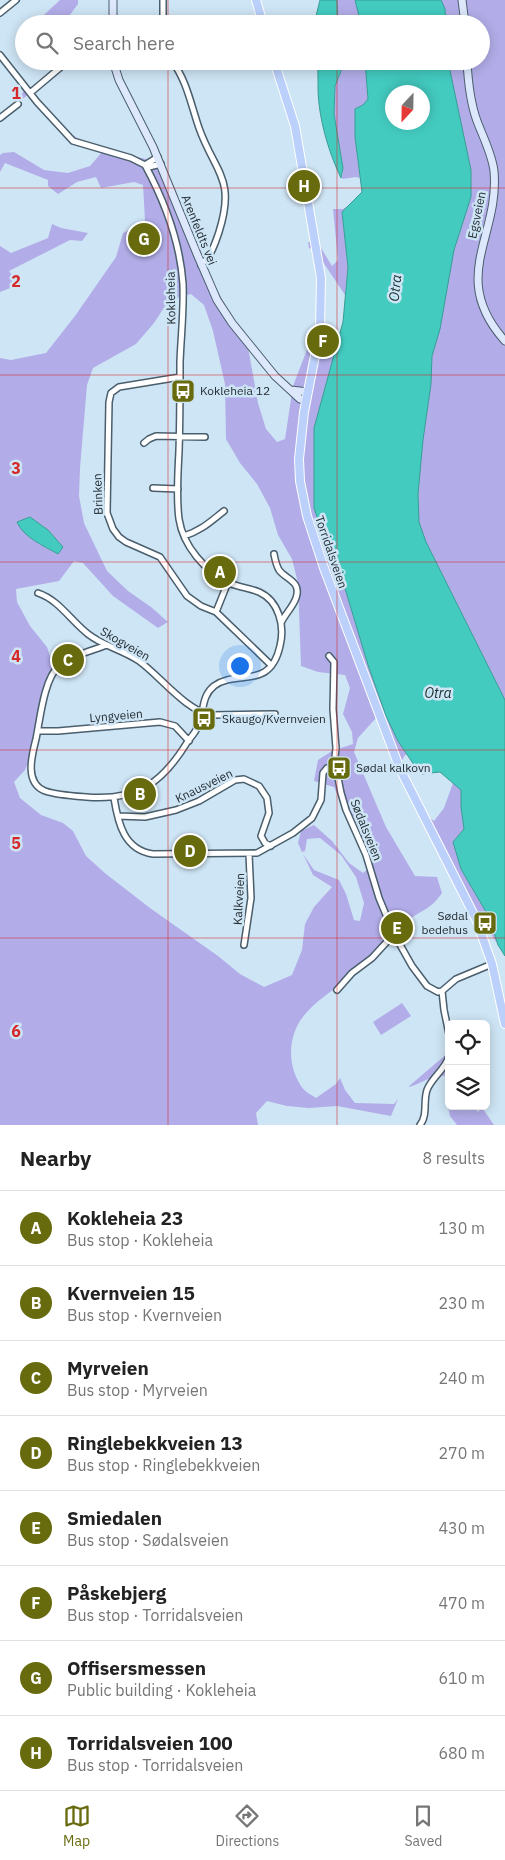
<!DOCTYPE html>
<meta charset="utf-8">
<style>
body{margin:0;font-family:"IBM Plex Sans",sans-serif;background:#f2f2f2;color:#222}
.controls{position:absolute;right:15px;bottom:15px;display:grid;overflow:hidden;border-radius:8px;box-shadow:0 2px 12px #0003}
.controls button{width:45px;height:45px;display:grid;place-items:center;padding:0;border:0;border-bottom:1px solid #e0e0e0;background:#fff;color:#222;font:25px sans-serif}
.compass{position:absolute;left:385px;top:85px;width:45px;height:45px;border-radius:50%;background:#fff;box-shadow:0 2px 12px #0003;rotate:202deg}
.you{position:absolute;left:239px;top:665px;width:18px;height:18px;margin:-12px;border:4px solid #fff;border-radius:50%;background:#1a73e8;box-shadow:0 0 0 8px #1a73e833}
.badge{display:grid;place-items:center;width:32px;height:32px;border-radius:50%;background:#676b0e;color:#fff;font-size:16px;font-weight:700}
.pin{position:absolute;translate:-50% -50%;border:2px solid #fff;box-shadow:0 1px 5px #0006}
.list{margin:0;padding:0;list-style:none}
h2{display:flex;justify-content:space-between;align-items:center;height:65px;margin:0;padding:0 20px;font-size:21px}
h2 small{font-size:16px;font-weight:400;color:#767676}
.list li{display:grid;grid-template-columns:32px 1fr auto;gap:15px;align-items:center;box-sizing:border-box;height:75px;padding:0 20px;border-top:1px solid #e0e0e0}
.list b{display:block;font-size:19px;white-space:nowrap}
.list p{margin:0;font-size:16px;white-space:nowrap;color:#767676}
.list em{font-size:16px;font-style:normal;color:#767676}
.icon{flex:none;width:28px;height:28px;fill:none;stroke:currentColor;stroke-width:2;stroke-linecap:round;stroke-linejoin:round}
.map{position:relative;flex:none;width:505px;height:1125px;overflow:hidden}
.search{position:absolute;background:#fff;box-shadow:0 2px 12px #0003;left:15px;right:15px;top:15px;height:55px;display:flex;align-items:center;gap:12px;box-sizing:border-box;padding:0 18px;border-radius:28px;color:#767676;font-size:19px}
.sheet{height:665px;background:#fff}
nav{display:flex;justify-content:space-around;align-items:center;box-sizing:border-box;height:70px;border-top:1px solid #e0e0e0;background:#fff;font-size:14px;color:#767676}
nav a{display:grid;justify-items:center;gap:2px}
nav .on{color:#676b0e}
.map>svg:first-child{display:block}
</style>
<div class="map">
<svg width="505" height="1125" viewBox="0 0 505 1125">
<rect width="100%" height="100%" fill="#cee5f5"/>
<path fill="#b2ade8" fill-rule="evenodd" d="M60,0h18v4l-15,20h-29z
M337,0h18l6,24h-23z
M412,0h93v799l-114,-335 37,-302 -6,-70 -4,-31h63v-37h-67z
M339,61h26l3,38 -5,6 -8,4v28l5,41 -4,-1 -14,2 1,-11 -9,-54 1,-28 6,-15z
M17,76l52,57 24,14 53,12 15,13 34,77 53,98 10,56 8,26 11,13 8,-3 8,-53 15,-39 26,11 -20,70v80l9,27 21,50 24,80 18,51 21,39h-2l-5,9 12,29 11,20 11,8 10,-13 9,-25 8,7v17l3,22 -11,13 8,27 28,48 9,28c-45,-70 -85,-144 -117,-222l-5,-5 -18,20 -4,14 32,75 29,49 22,1 5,16c-12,17 -17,15 -32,26 -22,16 -39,38 -58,56 -14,13 -32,22 -45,37 -19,20 -21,51 -6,74 3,5 10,9 15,12l20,-14 4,-6 5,12 10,13 39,1 4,-5 -7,17 -54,-10 -28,2 -22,-2 -20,-5 -11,12 2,12h-258v-767l11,2 35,-7 29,-37 41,-59 7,-24 22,-12 -2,-36 -9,-3 -33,6 -5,-11 -19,5 -19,12 -10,-8v-6l-43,-17 -5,9v-17l3,-2 11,-1 30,18 24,3 22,-7 13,-15 -24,-7 -49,-51 -11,9 6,-16zM191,294l13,11 9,26 12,53 1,55 14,24 17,21 13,24 8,27 14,24 6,24 3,83 17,6 27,3 5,13 -7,26 9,18 1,12 -21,7 -14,9 -4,21 20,6c11,28 25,53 35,81l-6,5 -14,-10 -17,-22 -18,-16 -13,6 -3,12 4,9 3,-1 2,-12 13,-1 21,17 15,22 8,26 -4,18 -6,-1 -8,-26 -7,-14 -25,-10 -11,-16 10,21 19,12 -18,20 -9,17 -3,26 -10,25 -28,12 -24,-13 -22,-18 -68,-48 -44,-34 -20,-18 -13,-25 -10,-8 -22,-8 -21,-17 -6,-16 11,-12 10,-25 18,-80 -6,-18 -17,-21 -13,-24 -1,-13 43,-8 15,-20 9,2 30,33 45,32 10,-6 -17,-15 -23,-16 -21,-20 -23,-48 -5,-27 1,-28 7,-83 6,-17 43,-24 18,-21 15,-23zM30,517l18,13 15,17 -5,7c-14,-7 -35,-18 -40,-32z
M349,205l-7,8 6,54 -3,28 -30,-45 -6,-2 -1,-6 10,1 14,23 6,-6 -5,-51h10z
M52,224l9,4 27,5 -6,8 -12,-1 -61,31 9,14 -18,7v-46l11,7 37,-15z
M402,1003l9,13 -30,19 -8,-13z
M449,1052v25c-15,-5 -28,8 -41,10z
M449,1101v5h20l10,6v-6h2l13,19h-37l-7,-9 -3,-14z"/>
<path fill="#43cbc0" stroke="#3a9c96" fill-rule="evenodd" d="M320,0h17l1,24h-24z
M355,0h86l4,9 1,15h-85z
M317,61h22l2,10 -6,15 -1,28 9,54 -2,10c-11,-23 -19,-49 -22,-74 -2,-14 0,-29 -2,-43z
M365,61h83l23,109v27l-17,53 -14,79 -8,27 -1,28 -8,56 -5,54 1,28 7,20 79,158v256l-7,-11 -9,-28 -28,-48 -8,-27 11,-13 -3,-22v-17l-21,-18 -18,2 -8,-9 -16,-24 -12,-25 -18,-51 -24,-80 -21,-50 -9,-27v-80l29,-106 5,-55 -6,-55 20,-20 -7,-55v-28l8,-4 5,-6zM392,92h30v30h-30z
M30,517l18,13 15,17 -5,7c-14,-8 -35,-17 -41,-32z"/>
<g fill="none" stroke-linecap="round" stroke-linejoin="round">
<g stroke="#4a5e6c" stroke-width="8">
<path id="street" d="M163,0v24
M0,13l16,-13
M0,55l37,47 36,39 58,17 18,9 12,-3
M172,61c15,20 19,44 27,67 16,45 37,50 20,104 -4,12 -8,24 -18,33
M30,93l38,-32
M0,118l18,-14
M145,165l13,-8
M180,377l-61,10 -8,6 -2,9 -2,111 6,16 6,8 7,5 34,15 27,39 14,10 15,6 55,53
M144,443l5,-4 7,-3 49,1
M153,488l25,1
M184,536c17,-5 27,-15 40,-25
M274,554c1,5 2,11 5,16 6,9 23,11 17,28 -3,9 -11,16 -15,25
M38,593c21,7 33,28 50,41 15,12 35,16 51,27 20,14 48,51 73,54l63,-1
M216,612l12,-30
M107,645c-16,6 -34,10 -48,21 -15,12 -19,54 -23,73 -4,16 -12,44 9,52 12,4 28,5 41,6 51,4 76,-13 102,-56 3,-4 7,-8 9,-13 8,-14 3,-31 17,-42 23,-17 56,5 66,-40 5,-20 -1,-45 -21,-54 -10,-4 -21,-5 -30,-9 -24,-12 -46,-37 -50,-64 -3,-22 -1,-46 0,-68 1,-30 1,-59 1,-89 1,-26 4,-52 3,-78 -3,-43 -18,-82 -38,-119
M329,656l5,6 -1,47 3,39 -2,19 3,6 4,20 5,17 20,45 13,43 15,36 18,32 15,20 11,6 4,-1 14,-12 36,-15
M38,731h20l102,-9 15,4 14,15
M114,798c4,25 10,52 39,56l104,-1 36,-20 19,-15 9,-18 2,-27 4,-5 7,-1
M118,816l27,1 31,-7 23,-9 36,-21 9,-1 15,7 8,12 2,15 -8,23 4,7 6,3
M244,945l7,-47 -2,-44
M337,990l15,-17 20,-15 22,-24
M442,991l2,19 5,24
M420,1125c8,-10 3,-23 7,-35 5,-13 18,-20 22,-34"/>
</g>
<g stroke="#4a5e6c" stroke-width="9">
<path id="secondary" d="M462,0l3,24
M113,24v-24
M113,61l6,19 34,67 44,107 20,46 15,23 43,53 25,23 6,2
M467,61c1,20 3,41 10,60 6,16 15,33 17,50 6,66 -46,106 11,170
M291,390l17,2"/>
</g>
<g stroke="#fff" stroke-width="10">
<path id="primary" d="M256,0l7,24
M274,61l21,65 26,152 -1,52 -16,82 -5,47 1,22 7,35 17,52 76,201 76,150 16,45 13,60"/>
</g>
<use href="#street" stroke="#fff" stroke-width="5"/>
<use href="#secondary" stroke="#dde8fd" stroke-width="7"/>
<use href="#primary" stroke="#bbd0fa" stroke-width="8"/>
</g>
<path fill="none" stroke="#d62828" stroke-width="1" stroke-opacity="0.55" d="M168,0v24M337,0v24M168,61v1064M337,61v1064M0,188h505M0,375h505M0,562h505M0,750h505M0,938h505"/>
<defs>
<g id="bus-square" transform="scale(1.25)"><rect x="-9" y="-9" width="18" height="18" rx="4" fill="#676b0e" stroke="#cee5f5"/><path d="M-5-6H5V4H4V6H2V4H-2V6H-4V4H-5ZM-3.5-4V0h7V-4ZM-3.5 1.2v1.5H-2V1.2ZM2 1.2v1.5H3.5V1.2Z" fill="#fff"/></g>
</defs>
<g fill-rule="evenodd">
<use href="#bus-square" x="183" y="391"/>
<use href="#bus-square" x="204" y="719"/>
<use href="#bus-square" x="339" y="768"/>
<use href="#bus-square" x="485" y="923"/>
</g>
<g text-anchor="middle" stroke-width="5" stroke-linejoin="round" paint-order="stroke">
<g font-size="12" fill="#242d33" stroke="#cee5f5">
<text transform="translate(477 215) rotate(-78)" y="4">Egsveien</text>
<text transform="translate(199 230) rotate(68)" y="4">Arenfeldts vei</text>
<text transform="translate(171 298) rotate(-91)" y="4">Kokleheia</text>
<text transform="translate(98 494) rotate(-92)" y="4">Brinken</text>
<text transform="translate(331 552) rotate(71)" y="4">Torridalsveien</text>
<text transform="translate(125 644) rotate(30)" y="4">Skogveien</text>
<text transform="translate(116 716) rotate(-5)" y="4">Lyngveien</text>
<text transform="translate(204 786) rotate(-26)" y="4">Knausveien</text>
<text transform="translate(366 830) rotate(68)" y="4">Sødalsveien</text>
<text transform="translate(239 899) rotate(-87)" y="4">Kalkveien</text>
</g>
<g font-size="12" fill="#242d33" stroke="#cee5f5" text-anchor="start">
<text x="200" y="395">Kokleheia 12</text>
<text x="222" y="723">Skaugo/Kvernveien</text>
<text x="356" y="772">Sødal kalkovn</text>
<text x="468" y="920" text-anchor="end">Sødal<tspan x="468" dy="14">bedehus</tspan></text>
</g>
<g font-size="14" font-style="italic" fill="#172e2c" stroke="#cee5f5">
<text transform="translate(395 288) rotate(-84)" y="5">Otra</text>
<text x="438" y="698">Otra</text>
</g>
</g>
<g font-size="16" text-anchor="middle" font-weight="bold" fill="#d62828" stroke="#cee5f5" stroke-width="5" stroke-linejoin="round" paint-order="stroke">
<text x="16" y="99">1</text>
<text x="16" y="287">2</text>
<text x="16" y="474">3</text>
<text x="16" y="662">4</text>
<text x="16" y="849">5</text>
<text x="16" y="1037">6</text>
</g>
</svg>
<div class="controls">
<button><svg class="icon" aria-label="locate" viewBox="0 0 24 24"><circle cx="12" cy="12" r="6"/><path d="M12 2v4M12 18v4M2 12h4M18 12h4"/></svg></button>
<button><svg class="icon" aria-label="layers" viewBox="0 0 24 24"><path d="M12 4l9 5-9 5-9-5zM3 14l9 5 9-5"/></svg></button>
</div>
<svg class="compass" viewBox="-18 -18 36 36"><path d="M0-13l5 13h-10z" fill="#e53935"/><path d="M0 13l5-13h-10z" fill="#767676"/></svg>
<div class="you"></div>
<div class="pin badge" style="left:220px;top:572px">A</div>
<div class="pin badge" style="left:140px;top:794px">B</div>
<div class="pin badge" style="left:68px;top:660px">C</div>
<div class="pin badge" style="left:190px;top:851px">D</div>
<div class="pin badge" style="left:397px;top:928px">E</div>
<div class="pin badge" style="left:323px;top:341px">F</div>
<div class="pin badge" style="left:144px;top:239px">G</div>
<div class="pin badge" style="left:304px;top:186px">H</div>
<div class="search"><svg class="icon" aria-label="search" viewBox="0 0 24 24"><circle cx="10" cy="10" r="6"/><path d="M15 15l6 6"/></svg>Search here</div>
</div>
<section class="sheet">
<h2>Nearby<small>8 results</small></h2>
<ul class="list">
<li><span class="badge">A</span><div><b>Kokleheia 23</b><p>Bus stop · Kokleheia</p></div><em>130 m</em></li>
<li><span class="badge">B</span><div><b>Kvernveien 15</b><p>Bus stop · Kvernveien</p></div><em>230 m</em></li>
<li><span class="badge">C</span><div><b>Myrveien</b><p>Bus stop · Myrveien</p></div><em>240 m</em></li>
<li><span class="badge">D</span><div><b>Ringlebekkveien 13</b><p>Bus stop · Ringlebekkveien</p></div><em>270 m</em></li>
<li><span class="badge">E</span><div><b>Smiedalen</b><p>Bus stop · Sødalsveien</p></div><em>430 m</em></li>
<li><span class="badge">F</span><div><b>Påskebjerg</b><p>Bus stop · Torridalsveien</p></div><em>470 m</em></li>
<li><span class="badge">G</span><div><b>Offisersmessen</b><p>Public building · Kokleheia</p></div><em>610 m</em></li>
<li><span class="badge">H</span><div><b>Torridalsveien 100</b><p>Bus stop · Torridalsveien</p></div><em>680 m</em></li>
</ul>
</section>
<nav>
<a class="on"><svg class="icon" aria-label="map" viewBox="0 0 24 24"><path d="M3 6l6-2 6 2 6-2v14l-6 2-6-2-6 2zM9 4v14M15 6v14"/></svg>Map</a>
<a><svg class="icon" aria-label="directions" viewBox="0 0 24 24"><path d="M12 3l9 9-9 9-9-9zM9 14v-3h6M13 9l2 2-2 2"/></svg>Directions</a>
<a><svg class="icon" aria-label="saved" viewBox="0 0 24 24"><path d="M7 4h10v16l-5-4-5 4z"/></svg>Saved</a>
</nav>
